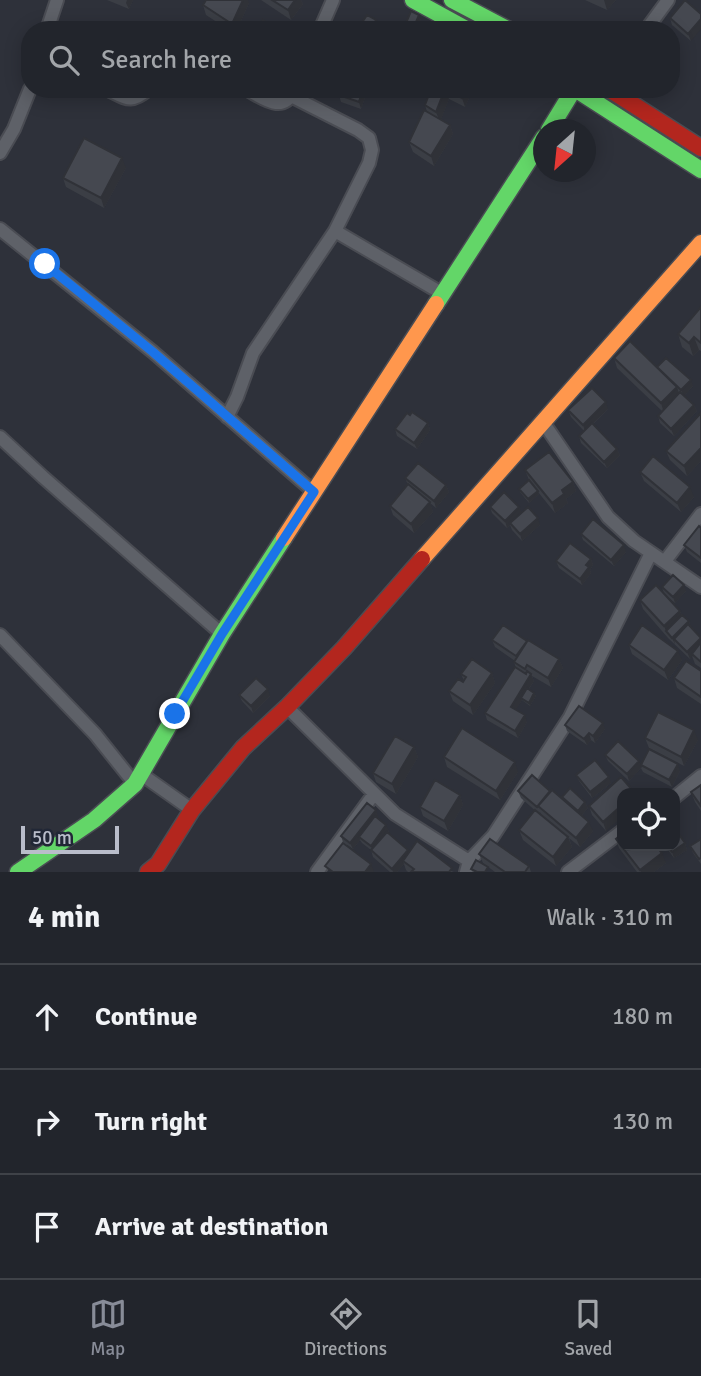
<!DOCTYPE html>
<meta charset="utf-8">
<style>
body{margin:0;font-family:Signika,sans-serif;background:#2a2d34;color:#f1f3f6}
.controls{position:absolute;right:21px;bottom:21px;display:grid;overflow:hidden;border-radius:14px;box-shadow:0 4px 18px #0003}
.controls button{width:63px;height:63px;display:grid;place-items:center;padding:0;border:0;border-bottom:2px solid #3f4248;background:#22252c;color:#f1f3f6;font:35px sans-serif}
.compass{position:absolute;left:533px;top:119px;width:63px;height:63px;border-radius:50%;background:#22252c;box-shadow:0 4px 18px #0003;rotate:207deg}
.scale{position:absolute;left:21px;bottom:18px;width:98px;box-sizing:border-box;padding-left:7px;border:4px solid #b9bdca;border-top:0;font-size:19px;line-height:24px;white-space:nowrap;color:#b9bdca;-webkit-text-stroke:5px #212736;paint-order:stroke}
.stop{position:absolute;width:21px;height:21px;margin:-16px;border:5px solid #1a73e8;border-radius:50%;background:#fff}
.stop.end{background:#1a73e8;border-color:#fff;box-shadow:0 2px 7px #0008}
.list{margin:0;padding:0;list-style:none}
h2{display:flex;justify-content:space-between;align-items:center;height:91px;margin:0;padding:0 28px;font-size:30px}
h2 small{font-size:23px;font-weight:400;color:#a2a5a9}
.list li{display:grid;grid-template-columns:46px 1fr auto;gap:21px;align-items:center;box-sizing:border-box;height:105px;padding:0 28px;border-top:2px solid #3f4248}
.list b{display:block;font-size:26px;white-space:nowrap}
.list em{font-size:23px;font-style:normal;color:#a2a5a9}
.icon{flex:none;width:38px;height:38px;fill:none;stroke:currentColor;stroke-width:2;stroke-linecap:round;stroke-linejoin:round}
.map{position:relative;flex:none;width:701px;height:872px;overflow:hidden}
.search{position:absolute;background:#22252c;box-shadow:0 4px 18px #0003;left:21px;right:21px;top:21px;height:77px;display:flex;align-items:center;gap:18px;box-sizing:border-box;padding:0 24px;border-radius:28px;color:#a2a5a9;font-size:26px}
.sheet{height:406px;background:#22252c}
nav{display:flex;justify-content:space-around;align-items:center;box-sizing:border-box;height:98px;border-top:2px solid #3f4248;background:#22252c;font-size:19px;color:#a2a5a9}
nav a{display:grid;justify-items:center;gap:4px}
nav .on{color:#888c98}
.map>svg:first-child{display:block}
</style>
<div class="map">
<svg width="701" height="872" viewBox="0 0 701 872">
<rect width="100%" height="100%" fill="#2e313a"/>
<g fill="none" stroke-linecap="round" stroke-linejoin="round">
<g stroke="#4a4c53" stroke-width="16">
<path id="street" d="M47,30l10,-30
M320,30l13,-30
M646,30l22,-30
M106,89c20,9 24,16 43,0
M246,89c17,9 37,26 48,1
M0,153l14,-24 16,-40
M0,229l153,123 161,140
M335,231l108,63
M227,417l10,-20 16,-44 82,-122 34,-68 3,-13 -3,-12 -11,-8 -67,-34
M543,422l65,95 26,24 67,46
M0,437l43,40 179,157
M665,561l36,-47
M0,635l95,99 40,50
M287,707l108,107 74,47
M141,774l51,36
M675,797l26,-21
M317,872l57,-78
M466,872l3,-11 24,-25 77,-119 81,-164
M568,872l54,-41"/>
</g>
<g stroke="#4a4c53" stroke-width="19">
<path id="fast" d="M413,0l55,30
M452,0l57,30
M575,89l126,81
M549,130l25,-41
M436,304l108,-167
M18,872l76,-52 41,-36 87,-150 62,-96"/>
</g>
<g stroke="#4a4c53" stroke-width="19">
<path id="slow" d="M284,538l152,-234
M422,559l279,-316"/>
</g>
<g stroke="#4a4c53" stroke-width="19">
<path id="jam" d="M609,89l92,59
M148,872l10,-8 34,-54 51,-62 44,-41 57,-59 78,-89"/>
</g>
<use href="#street" stroke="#5e6168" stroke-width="12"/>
<use href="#fast" stroke="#63d668" stroke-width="16"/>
<use href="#slow" stroke="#ff974d" stroke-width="16"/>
<use href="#jam" stroke="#b3261e" stroke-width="16"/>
</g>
<path fill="#3b3e45" d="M107,0h26l-4,9z
M261,0h40l2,4 -12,16z
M585,0h31l-9,10z
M685,0l6,41 -19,-16 -2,-7z
M249,3l-12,27h-8l-23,-15 -3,-10z
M421,19l-6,11 -8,-4 -1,-3z
M340,89h28l-7,20 -20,-7 -2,-7z
M413,89h57l1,5 -6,13 -16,-8 -8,20 9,6 3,9 -19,32 -21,-14 -4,-10 18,-30 -2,-7 3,-10z
M126,168l-22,40 -38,-21 -3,-9z
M701,307v44l-2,-1 -6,6 -11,-9 -4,-13z
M614,358l43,10 36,18 -9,10 10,9 3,6 -23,25 -14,-13 -2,-7 4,-5 -45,-43z
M608,409l-15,15 24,25 3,6 -13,13 -26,-25 -2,-7 5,-5 -13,-14 -3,-7z
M701,413v48l-14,15 -17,-16 -4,-9z
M428,423l2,7 -13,19 -20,-13 -2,-7z
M525,470l48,12 3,9 -10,8 2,4 -13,10 -17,-21 1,2 -10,9 -9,-11 -1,-3 10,-9z
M640,472l54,25 -13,15 -37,-31z
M405,478l41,7 3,7 -13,16 -6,-5 3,9 -19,21 -21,-18 -3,-9 18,-21z
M490,507h29l2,6 19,12 -18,16 -10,-11 -2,-5 -3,3 -15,-15z
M701,528v35l-14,-11 -3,-7z
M581,534l45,18 -12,14 -31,-26z
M591,559l2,6 -3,5 1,3 -9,12 -23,-17 -3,-7z
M662,587l24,4 -11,12 -11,-9z
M640,600l40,11 2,4 7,6 2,6 10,10v31l-6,-4 -3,-8 -2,3 -22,-21 -25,-29z
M492,640l35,1 32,18 4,9 -12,19 -19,-11 2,5 -5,8 5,4 2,3 -6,10 -8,-6 -6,9 11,13 -9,16 -31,-18 -2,-7 31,-45 -2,-6 1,-1 -20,-14z
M629,645l53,15 -14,20 -36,-26z
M701,671v33l-24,-16 -3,-10z
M492,673l3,10 -22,32 -20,-14 -4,-10 14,-9 1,-1 -3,-7z
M239,695l31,1 -17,17 -11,-12z
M565,725l40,4 -10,14 -4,-3 -4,5 -20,-14z
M645,738l53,2 -14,26 -35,-18z
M414,747l4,10 -22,37 -20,-12 -3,-9z
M605,755l36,10 39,6 -8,16 -29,-15 -2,-4 -12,13 -21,-20z
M444,757l74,15 -18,28 -53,-33z
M576,775l35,8 -19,15 -13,-17z
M701,785v26l-6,-9 -4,-10z
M518,791l33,1 12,8 -1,-3 23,5 3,6 -6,7 11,16 -13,16 -11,-9 3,9 -16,19 -33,-26 -4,-10 23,-14 -2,-4 -1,2 -18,-16z
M622,793l-16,38 -14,-16 -3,-9z
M460,795l3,10 -15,26 -25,-15 -3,-9z
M378,816l-1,2 12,13 -1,2 21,20 45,19h-46l-2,-2 -2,-6 -7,8h-7l-17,-15 -2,-7 -9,-7 -2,-3 -7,9 -10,-7 -2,-6z
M616,839l50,24 -12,9h-17l-18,-24z
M701,839v25l-8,-11 -3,-7z
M685,843l2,7 -13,8 -9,-12h10z
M479,854l50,12 2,6h-36l-12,-9z"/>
<path fill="#303238" d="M127,0h6l-4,9 -3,-6z
M243,0h5l1,3 -12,27h-3l-2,-6z
M295,0h6l2,4 -12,16 -3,-10z
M604,0h12l-9,10z
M419,15l2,4 -6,11 -1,-3z
M701,19v10l-10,12 -3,-7z
M376,20l1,3 -4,7h-3z
M363,89h5l-7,20 -2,-7z
M445,89l4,10 -9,23 -4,-10z
M466,89h4l1,5 -6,13 -3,-9z
M450,125l3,9 -19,32 -3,-10z
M122,158l4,10 -22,40 -3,-10z
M694,337l5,13 -6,6 -4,-13z
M691,380l2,6 -9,10 -3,-6z
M677,387l3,9 -16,17 -3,-10z
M606,402l2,7 -23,22 -2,-6z
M694,405l3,6 -23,25 -3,-7z
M428,423l2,7 -13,19 -3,-6z
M701,448v13l-14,15 -3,-10z
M617,449l3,6 -13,13 -3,-6z
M573,482l3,9 -10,8 2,4 -13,10 -3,-10 10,-13z
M446,485l3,7 -13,16 -2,-7z
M690,487l4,10 -13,15 -4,-9z
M538,491l1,3 -10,9 -1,-4z
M430,502l3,10 -19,21 -3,-9z
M519,507l3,6 -15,15 -2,-7z
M538,518l2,7 -18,16 -2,-7z
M624,545l2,7 -12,14 -3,-6z
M591,559l2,6 -3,5 1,3 -9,12 -2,-6 6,-14z
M684,585l2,6 -11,12 -2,-6z
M680,611l4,10 -18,10 2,5 -4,-10z
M689,621l2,7 -17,11 1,5 -3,-6z
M701,638v9l-11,12 -3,-7z
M678,651l4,9 -14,20 -4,-10z
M559,659l4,9 -12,19 -3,-9z
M492,673l3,10 -22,32 -3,-10z
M531,674l3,7 -12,18 -1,-1 1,2 -8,13 -3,-6z
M268,689l2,7 -17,17 -2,-7z
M534,693l2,3 -6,10 -1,-3z
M525,715l2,7 -9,16 -3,-7z
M603,723l2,6 -10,14 -2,-7z
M694,730l4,10 -14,26 -3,-9z
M589,733l2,7 -4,5 -3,-6z
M414,747l4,10 -22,37 -4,-10z
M639,761l3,6 -13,14 -2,-7z
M515,762l3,10 -18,28 -4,-9z
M678,764l2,7 -8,16 -3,-7z
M609,777l2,6 -19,15 -2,-6z
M460,795l3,10 -15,26 -4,-10z
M585,802l3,6 -8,9 -2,-6z
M622,805v12l-16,14 -3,-9z
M376,810l2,6 -17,22 -2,-1 1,3 -7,9 -3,-6z
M589,822l4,9 -13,16 -4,-9z
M386,825l3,6 -16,21 -2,-6z
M568,837l4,10 -16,19 -3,-9z
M685,843l2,7 -13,8 -2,-6z
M408,850l2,7 -7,4 1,3 -7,8h-4l-1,-3z
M662,853l4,10 -12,9h-13l-1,-2z
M371,864l3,8h-9z"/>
<path fill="#454850" stroke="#303238" stroke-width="2" d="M206,0h37l-11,24 -29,-19z
M272,0h23l-7,10z
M685,0l16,14v5l-13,15 -18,-16z
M411,11l8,4 -5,12 -8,-4z
M367,15l9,5 -6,10h-6l-5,-3z
M263,20l14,10h-19z
M340,89h23l-4,13 -20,-7z
M431,89h35l-4,9 -17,-9 -9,23 -11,-7z
M424,110l26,15 -19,31 -22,-14z
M84,138l38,20 -21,40 -38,-20z
M701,307v36l-7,-6 -5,6 -11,-9z
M630,341l47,46 -16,16 -47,-45z
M666,358l25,22 -10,10 -24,-23z
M592,388l14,14 -23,23 -15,-15z
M680,392l14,13 -23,24 -13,-13z
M412,412l16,11 -14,20 -19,-14 12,-16 3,2z
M701,413v35l-17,18 -18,-15z
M592,423l25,26 -13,13 -25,-26z
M549,452l24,30 -11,8 2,4 -12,9 -27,-33z
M653,456l37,31 -13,16 -37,-31z
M418,463l28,22 -12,16 -29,-23z
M529,480l9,11 -10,8 -9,-10z
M408,484l22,18 -19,22 -21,-18z
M504,492l15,15 -14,14 -15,-14z
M528,507l10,11 -18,16 -10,-11z
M593,519l31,26 -13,15 -30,-26z
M699,526l2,2v30l-17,-13z
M570,543l21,16 -5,6 3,2 -9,12 -24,-18z
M673,575l11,10 -11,12 -11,-10z
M656,585l24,26 -16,15 -24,-26z
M682,615l7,6 -17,17 -6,-7z
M688,624l13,14 -14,14 -13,-13z
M503,625l24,16 -11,15 -24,-16z
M642,625l36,26 -14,19 -35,-25z
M528,640l31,19 -11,19 -21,-13 -2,4 -11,-7z
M701,642v20l-9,-8z
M472,659l20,14 -22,32 -21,-14 9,-12 5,3 3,-5 -5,-3z
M686,661l15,10v26l-27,-19z
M515,667l11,7 1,-3 4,3 -20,33 14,8 -10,16 -30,-18z
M256,678l12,11 -17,17 -12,-11z
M527,688l7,5 -5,10 -8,-5z
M579,706l24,17 -10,13 -4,-3 -5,6 -19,-14z
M658,712l36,18 -13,27 -36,-19z
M462,728l53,34 -19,29 -52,-34z
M395,736l19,11 -22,37 -19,-11z
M618,741l21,20 -12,13 -22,-19z
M649,749l29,15 -9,16 -28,-15z
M595,760l14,17 -19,15 -14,-17z
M532,775l18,16 -13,16 -19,-16z
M621,777l14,16h-13v12l-19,17 -14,-16z
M435,780l25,15 -16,26 -24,-14z
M701,785v21l-10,-14z
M570,788l15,14 -7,9 -16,-14z
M552,790l37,32 -13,16 -38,-32z
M367,803l9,7 -26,33 -9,-7z
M535,810l33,27 -15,20 -34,-27z
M375,816l11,9 -15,21 -12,-9z
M675,829l10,14 -13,9 -5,-6h8z
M387,832l21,18 -16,19 -21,-19z
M622,834v12h34l6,7 -22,17 -24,-31z
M490,839l39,27 -4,6h-20l-26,-18z
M701,839v19l-2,1 -9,-13z
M417,841l35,27 -3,4h-38l3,-3 -11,-8z
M343,843l28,21 -6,8h-32l-8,-6z
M476,860l12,7 -3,5h-8l-6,-3z"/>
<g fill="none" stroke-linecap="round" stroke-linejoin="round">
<path stroke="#1a73e8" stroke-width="9" d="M45,264l108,88 161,140 -92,142 -47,80"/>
</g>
</svg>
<div class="controls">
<button><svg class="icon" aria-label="locate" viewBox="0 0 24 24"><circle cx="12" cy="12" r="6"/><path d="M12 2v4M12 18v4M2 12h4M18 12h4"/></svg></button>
</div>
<svg class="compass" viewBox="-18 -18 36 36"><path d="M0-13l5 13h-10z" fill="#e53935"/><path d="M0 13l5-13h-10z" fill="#a2a5a9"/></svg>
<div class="scale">50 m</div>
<div class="stop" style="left:45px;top:264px"></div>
<div class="stop end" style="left:175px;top:714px"></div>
<div class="search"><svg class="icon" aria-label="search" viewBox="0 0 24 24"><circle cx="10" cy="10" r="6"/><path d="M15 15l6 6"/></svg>Search here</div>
</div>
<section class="sheet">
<h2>4 min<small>Walk · 310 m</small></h2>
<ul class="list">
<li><svg class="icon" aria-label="ahead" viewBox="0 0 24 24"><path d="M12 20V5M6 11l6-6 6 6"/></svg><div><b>Continue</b></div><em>180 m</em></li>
<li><svg class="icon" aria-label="right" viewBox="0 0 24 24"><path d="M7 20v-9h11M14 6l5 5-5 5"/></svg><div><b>Turn right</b></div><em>130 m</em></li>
<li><svg class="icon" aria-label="arrive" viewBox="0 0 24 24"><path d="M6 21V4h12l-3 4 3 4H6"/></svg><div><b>Arrive at destination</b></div></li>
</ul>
</section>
<nav>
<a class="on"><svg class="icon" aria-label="map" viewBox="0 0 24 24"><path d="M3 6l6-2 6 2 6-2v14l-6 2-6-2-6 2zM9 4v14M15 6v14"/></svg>Map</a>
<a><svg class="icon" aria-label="directions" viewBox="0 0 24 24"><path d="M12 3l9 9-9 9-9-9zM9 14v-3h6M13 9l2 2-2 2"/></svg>Directions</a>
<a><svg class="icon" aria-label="saved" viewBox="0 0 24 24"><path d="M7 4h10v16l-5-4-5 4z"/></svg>Saved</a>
</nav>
